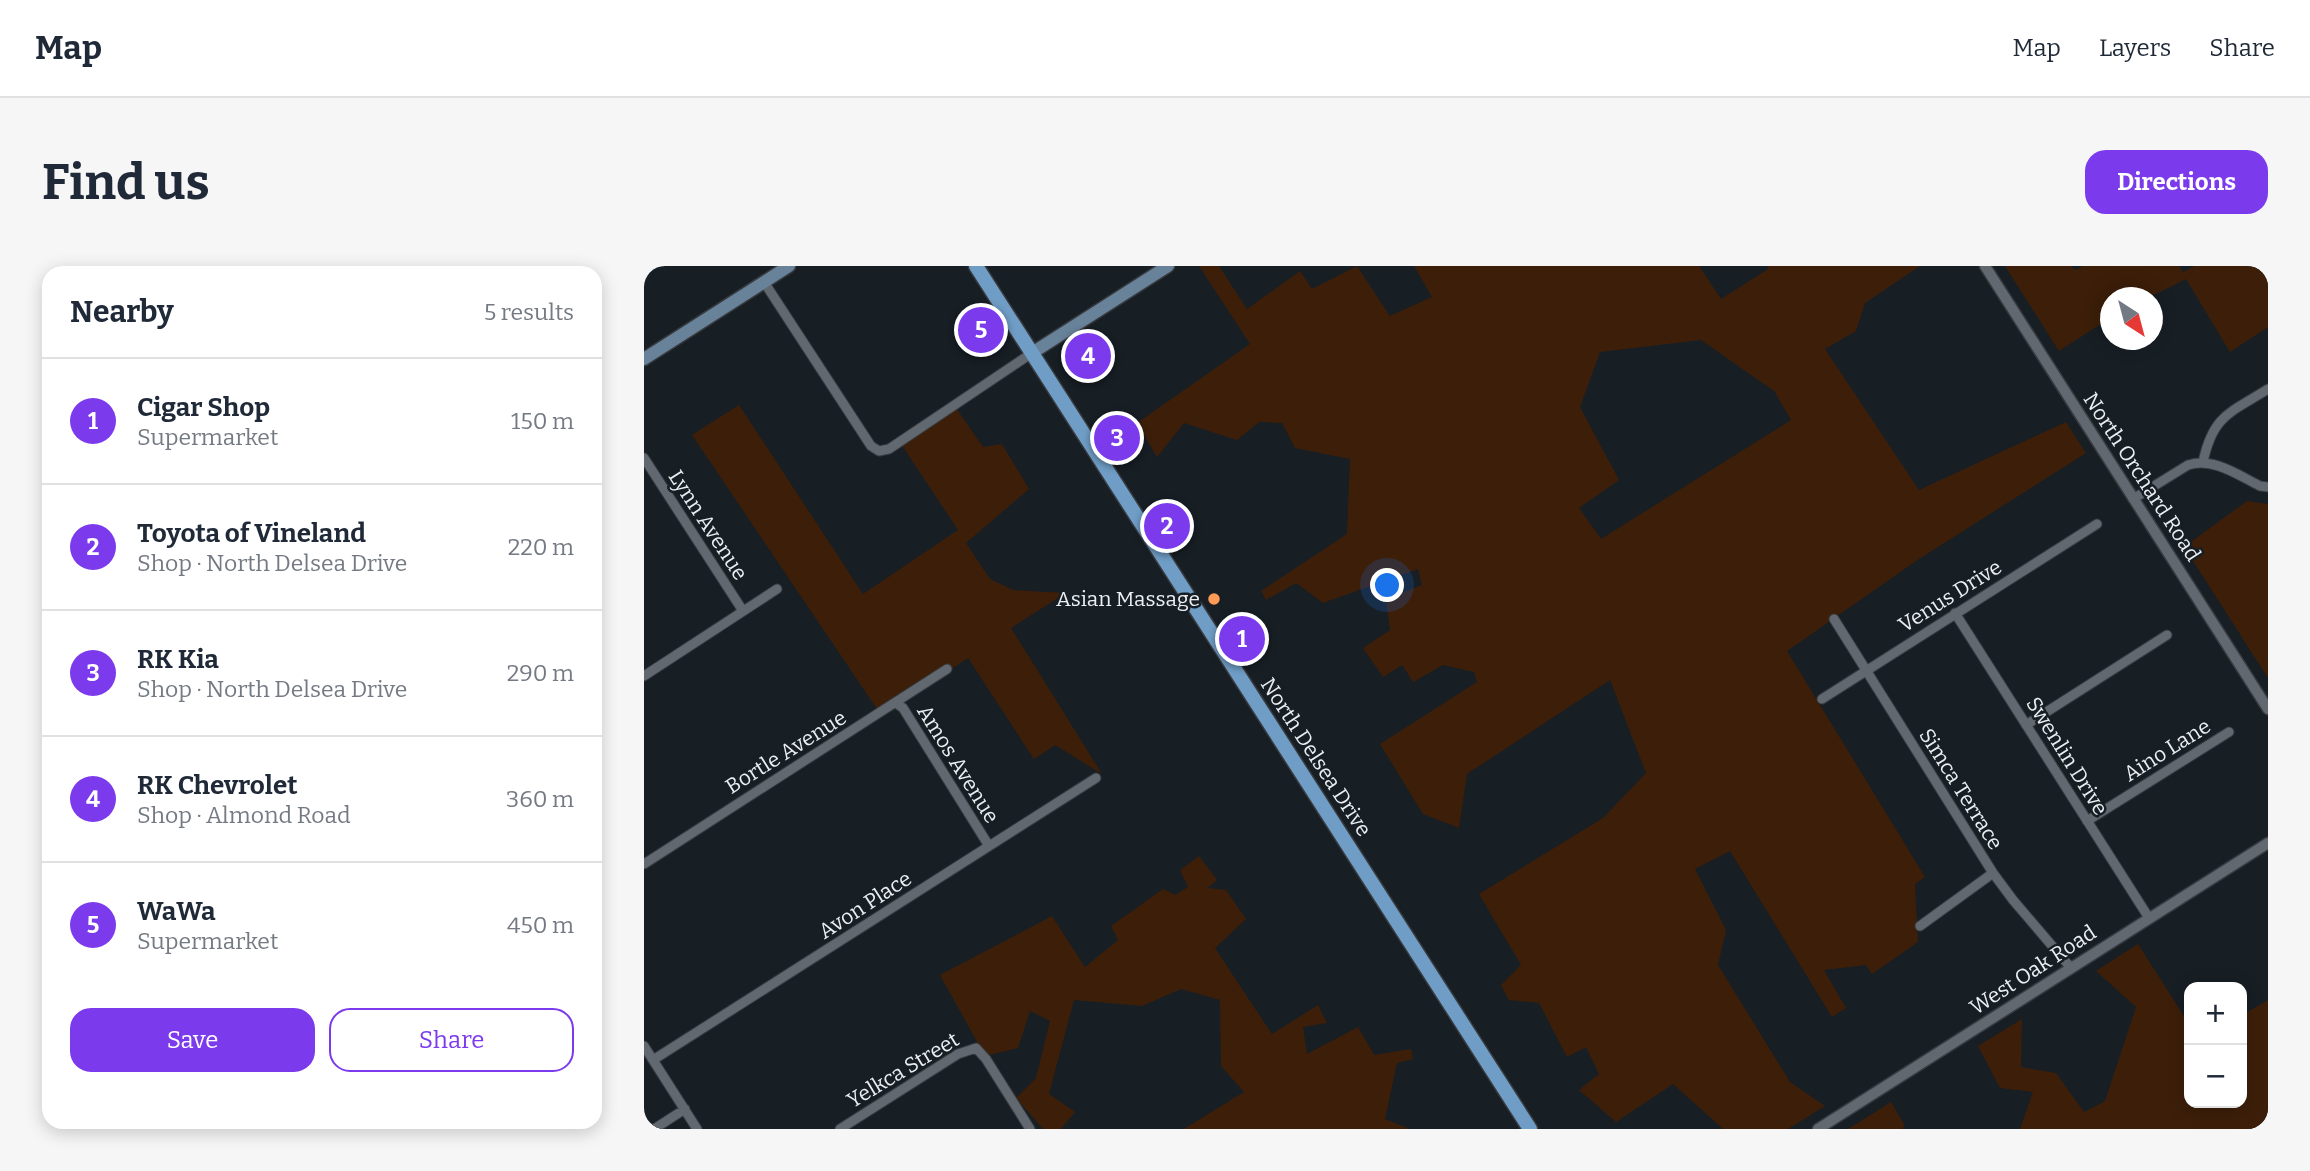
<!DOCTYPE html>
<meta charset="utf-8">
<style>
body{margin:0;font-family:Bitter,serif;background:#f6f6f7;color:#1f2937}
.controls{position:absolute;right:21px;bottom:21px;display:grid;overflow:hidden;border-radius:14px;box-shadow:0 4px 18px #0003}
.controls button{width:63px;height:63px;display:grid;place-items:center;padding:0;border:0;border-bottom:2px solid #e0e1e3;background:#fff;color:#1f2937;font:35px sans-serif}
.compass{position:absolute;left:1456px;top:21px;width:63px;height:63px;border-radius:50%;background:#fff;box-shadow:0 4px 18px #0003;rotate:144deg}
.you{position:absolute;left:744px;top:320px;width:24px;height:24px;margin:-18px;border:5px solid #fff;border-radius:50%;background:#1a73e8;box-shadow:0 0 0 10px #1a73e833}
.badge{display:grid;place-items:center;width:46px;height:46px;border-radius:50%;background:#7c3aed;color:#fff;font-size:23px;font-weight:700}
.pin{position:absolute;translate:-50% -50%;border:4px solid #fff;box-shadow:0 2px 7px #0006}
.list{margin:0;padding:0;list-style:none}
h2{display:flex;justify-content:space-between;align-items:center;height:91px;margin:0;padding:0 28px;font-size:30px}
h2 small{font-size:23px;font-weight:400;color:#747a83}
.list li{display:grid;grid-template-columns:46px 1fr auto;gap:21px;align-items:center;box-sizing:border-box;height:126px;padding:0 28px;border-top:2px solid #e0e1e3}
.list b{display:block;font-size:26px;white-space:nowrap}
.list p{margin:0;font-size:23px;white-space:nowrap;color:#747a83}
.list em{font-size:23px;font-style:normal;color:#747a83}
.actions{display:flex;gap:14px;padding:21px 28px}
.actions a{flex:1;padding:16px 0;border:2px solid #7c3aed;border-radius:21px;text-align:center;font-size:24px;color:#7c3aed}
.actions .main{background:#7c3aed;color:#fff}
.map{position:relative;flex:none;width:1624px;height:863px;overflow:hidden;border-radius:21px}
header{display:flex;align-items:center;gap:42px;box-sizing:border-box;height:98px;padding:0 35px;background:#fff;border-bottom:2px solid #e0e1e3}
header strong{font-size:33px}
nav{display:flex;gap:38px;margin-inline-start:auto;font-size:24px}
.intro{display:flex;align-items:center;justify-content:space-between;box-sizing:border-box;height:168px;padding:0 42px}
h1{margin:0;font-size:49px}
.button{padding:18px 32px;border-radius:21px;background:#7c3aed;color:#fff;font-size:24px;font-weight:700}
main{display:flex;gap:42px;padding:0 42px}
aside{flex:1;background:#fff;border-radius:21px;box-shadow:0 4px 18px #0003}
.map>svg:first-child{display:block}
</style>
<header>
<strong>Map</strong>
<nav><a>Map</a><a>Layers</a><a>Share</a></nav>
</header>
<div class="intro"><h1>Find us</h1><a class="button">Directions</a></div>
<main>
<aside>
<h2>Nearby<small>5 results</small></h2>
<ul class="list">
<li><span class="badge">1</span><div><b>Cigar Shop</b><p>Supermarket</p></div><em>150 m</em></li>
<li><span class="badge">2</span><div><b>Toyota of Vineland</b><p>Shop · North Delsea Drive</p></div><em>220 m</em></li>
<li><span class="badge">3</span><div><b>RK Kia</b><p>Shop · North Delsea Drive</p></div><em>290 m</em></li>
<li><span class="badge">4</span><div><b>RK Chevrolet</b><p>Shop · Almond Road</p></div><em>360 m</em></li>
<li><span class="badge">5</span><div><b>WaWa</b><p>Supermarket</p></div><em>450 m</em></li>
</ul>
<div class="actions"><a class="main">Save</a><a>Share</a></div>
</aside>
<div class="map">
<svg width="1624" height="863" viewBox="0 0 1624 863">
<rect width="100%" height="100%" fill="#171e24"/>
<path fill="#3d1f09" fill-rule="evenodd" d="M555,0h20l28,43 53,-38 12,18 45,-23 33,50 42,-19 -18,-31h285l22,33 47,-30v-3h152l-55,37 -9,28 -31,18 94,141 147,-68 20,31 -167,106 -132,92 138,226 -10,7 3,58 -46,32 -6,-9 -42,5 22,38 -14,9 -102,-166 -35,18 31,61 -8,35 72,117 35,24 -37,23h-65l-50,-45 -57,38 -37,-32 20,-16 -13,-27 -19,10 -28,-54 -30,-3 -8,-15 20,-20 -42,-71 124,-76 43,-45 -36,-93 -143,94 -8,54 -36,-14 -43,-70 97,-62 -3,-10 -31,-7 -30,17 -11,-17 -19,12 -20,-29 27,-18 -4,-31 36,-14 -4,-16 -95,34 -27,-20 -30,17 -5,-9 86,-57 3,-75 -55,-11 -13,-25 -23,-1 -22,18 -53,-17 -27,34 -20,-34 113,-79zM1057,74l73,51 17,29 -190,119 -22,-31 40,-28 -39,-73 20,-55z
M1361,0h66l4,4 8,-4h96l4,6 12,-6h73v61l-38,25 -44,-73 -36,18 -40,1v20l-51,33z
M95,139l124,189 95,-64 -59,-89 55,-36 29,42 19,-3 27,45 -63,54 24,36 23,11 53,3 -55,35 91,146 -47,-29 -21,14 -66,-101 -87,57 -189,-280z
M1603,235l21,3v174l-84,-131z
M555,590l18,24 -9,8 18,2 20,29 -31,29 57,86 46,-29 9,18 -24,4 4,27 51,-27 16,28 37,-6 2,10 -16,4 -12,56 25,10h-226l60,-37 -23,-26 -1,-66 -39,-11 -39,17 -68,-6 -25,94 26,18 -14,17h-18l-27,-31 20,-20 14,-57 -20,-10 -12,37 -33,8 -45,-81 112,-59 33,51 33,-27 -7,-14 52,-37 12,6 13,-8 -8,-17z
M1494,678l51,80v79h53v-88l26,-15v129h-248l13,-37 -33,-4 -22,-42 44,-27 -1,48 35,6 28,39 21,-11 31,-94 -40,-36z
M1247,836l14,24 -3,3h-54z"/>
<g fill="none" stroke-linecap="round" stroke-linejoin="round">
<g stroke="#373b40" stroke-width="11">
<path id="minor" d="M120,16l107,164 8,5 10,-2 143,-96
M0,192l99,153
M1559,196c10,-47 27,-49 65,-73
M1489,233l55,-34c25,-8 50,10 72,21l8,1
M1311,347l194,305
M1190,353l159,254 20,27 58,68
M0,410l133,-87
M1178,433l275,-175
M252,437l7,5 86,138
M1382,459l141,-90
M1443,555l142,-89
M0,598l303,-195
M1276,660l73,-53
M0,780l53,83
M9,794l443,-282
M10,863l31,-20
M196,863l118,-75 18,-6 10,11 44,70"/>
</g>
<g stroke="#373b40" stroke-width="13">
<path id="tertiary" d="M1341,0l283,443
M1174,863l450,-286"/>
</g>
<g stroke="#373b40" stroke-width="15">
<path id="secondary" d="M388,87l136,-87
M0,93l145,-93"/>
</g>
<g stroke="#373b40" stroke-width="17">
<path id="primary" d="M332,0l554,863"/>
</g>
<use href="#minor" stroke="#61686f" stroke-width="9"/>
<use href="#tertiary" stroke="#61686f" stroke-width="10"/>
<use href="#secondary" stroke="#68829a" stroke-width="12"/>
<use href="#primary" stroke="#6f9dc5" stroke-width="14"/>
</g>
<circle fill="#fe9c57" stroke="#171e24" stroke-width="2.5" cx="570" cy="333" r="7"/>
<g text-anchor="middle" stroke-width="5" stroke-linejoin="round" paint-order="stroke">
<g font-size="21" fill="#ebeff3" stroke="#171e24">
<text transform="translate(1498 211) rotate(57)" y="7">North Orchard Road</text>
<text transform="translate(64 259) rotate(57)" y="7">Lynn Avenue</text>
<text transform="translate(1306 330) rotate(-32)" y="7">Venus Drive</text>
<text transform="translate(1523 484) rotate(-32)" y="7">Aino Lane</text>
<text transform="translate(142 486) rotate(-32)" y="7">Bortle Avenue</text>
<text transform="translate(1423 490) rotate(58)" y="7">Swenlin Drive</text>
<text transform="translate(672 491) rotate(57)" y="7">North Delsea Drive</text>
<text transform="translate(314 498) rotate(58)" y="7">Amos Avenue</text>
<text transform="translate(1317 523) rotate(58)" y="7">Simca Terrace</text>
<text transform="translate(221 639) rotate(-33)" y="7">Avon Place</text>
<text transform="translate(1389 704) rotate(-33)" y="7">West Oak Road</text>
<text transform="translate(259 804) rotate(-31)" y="7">Yelkca Street</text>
</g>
<g font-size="21" fill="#ebeff3" stroke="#171e24" text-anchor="end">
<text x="556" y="340">Asian Massage</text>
</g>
</g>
</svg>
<div class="controls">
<button>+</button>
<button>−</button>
</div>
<svg class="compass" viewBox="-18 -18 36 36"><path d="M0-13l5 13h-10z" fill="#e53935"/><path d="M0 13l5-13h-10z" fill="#747a83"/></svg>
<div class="you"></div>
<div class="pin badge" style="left:598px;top:373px">1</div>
<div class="pin badge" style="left:523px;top:260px">2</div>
<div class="pin badge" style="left:473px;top:172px">3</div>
<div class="pin badge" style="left:444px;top:90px">4</div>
<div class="pin badge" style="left:337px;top:64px">5</div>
</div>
</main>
